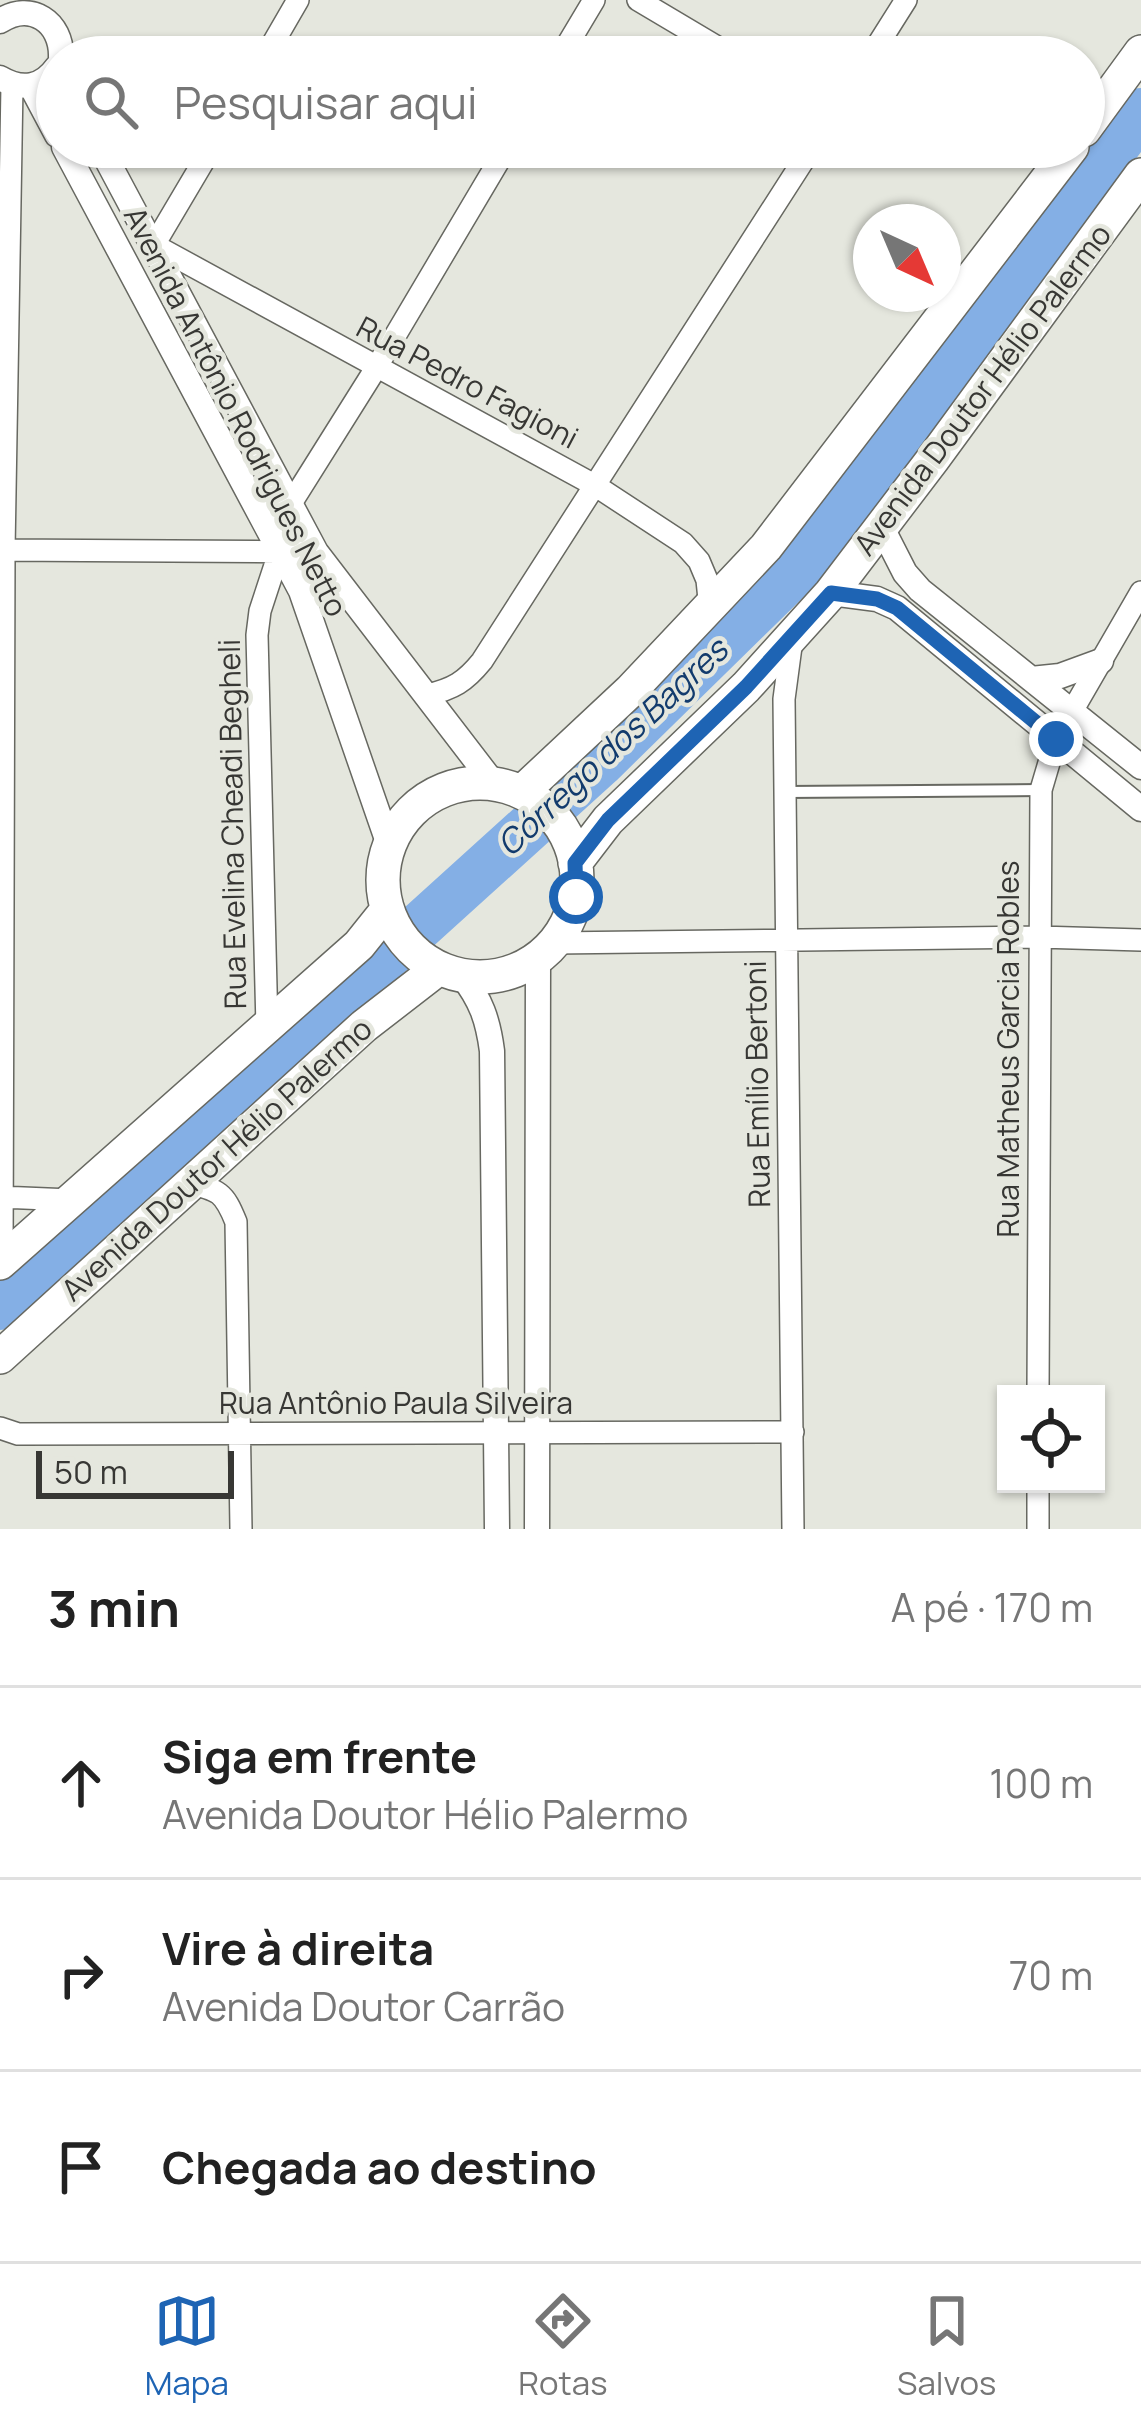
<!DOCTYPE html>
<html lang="pt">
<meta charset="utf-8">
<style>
body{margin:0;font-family:Manrope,sans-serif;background:#f6f6f6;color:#222}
.controls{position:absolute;right:36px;bottom:36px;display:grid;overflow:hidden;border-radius:0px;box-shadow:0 3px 9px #0004}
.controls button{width:108px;height:108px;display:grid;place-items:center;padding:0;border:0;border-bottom:3px solid #e0e0e0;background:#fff;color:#222;font:60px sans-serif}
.compass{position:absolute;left:853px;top:204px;width:108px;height:108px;border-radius:50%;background:#fff;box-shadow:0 3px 9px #0004;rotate:136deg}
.scale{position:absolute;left:36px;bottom:30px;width:198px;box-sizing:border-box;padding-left:12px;border:6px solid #373734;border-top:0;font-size:33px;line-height:42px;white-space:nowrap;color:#373734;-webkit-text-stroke:9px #e5e7de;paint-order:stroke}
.stop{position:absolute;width:36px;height:36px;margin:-27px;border:9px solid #1e64b4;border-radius:50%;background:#fff}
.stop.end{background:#1e64b4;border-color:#fff;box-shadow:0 3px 12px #0008}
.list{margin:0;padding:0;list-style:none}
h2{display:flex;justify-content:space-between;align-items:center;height:156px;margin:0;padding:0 48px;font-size:51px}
h2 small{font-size:39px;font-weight:400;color:#767676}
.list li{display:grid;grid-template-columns:78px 1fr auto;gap:36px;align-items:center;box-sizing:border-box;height:192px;padding:0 48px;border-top:3px solid #e0e0e0}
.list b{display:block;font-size:45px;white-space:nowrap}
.list p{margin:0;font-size:39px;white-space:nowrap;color:#767676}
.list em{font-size:39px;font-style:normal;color:#767676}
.icon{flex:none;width:66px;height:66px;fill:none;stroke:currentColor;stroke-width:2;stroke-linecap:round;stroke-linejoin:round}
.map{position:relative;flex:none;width:1141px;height:1529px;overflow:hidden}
.search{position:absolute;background:#fff;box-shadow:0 3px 9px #0004;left:36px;right:36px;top:36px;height:132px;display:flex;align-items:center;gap:30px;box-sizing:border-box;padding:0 42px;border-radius:66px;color:#767676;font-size:45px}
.sheet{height:732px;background:#fff}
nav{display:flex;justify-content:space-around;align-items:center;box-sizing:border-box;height:168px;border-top:3px solid #e0e0e0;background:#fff;font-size:33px;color:#767676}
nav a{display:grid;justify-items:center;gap:6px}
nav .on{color:#1e64b4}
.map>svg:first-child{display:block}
</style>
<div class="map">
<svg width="1141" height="1529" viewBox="0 0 1141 1529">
<rect width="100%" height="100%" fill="#e5e7de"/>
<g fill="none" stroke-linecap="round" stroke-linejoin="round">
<path stroke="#84afe5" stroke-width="48" d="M0,1306l600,-543 201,-197 340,-454"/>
<g stroke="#676861" stroke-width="14">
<path id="service" d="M786,792l255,-2"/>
</g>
<g stroke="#676861" stroke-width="24">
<path id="minor" d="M638,0l96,57
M265,57l33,-57
M560,57l34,-57
M870,57l36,-57
M212,147l-58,98 442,241 87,57 16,18 8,19 3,29
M290,505l86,-137 131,-221
M0,550l316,2
M792,639l-8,60 9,830
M427,695c26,-6 38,-13 55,-34l330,-514
M554,943l485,-6 102,3
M267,1027l-10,-392 3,-24 20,-61
M188,1183c31,7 36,9 48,39l5,307
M0,1197l71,3
M2,1260l2,-710 8,-465
M1038,1394l3,-604 15,-51 85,-147
M0,1428l18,6 775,-2
M1038,1529v-45"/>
</g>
<g stroke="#676861" stroke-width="27">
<path id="tertiary" d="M0,21c31,-20 62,1 61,36
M0,78c22,13 42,10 57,-11
M31,86l26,49
M64,147l237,444 88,254
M100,147l216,405 178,232
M882,528l23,45 15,17 221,177
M831,593l46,6 20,9 244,201
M1031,679l29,-3 41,-15
M462,976c19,24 26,44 30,75l5,478
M537,1529l1,-571"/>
</g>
<g stroke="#676861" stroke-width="36">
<path id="primary" d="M1084,130l57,-78
M383 880a97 97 0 1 1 194 0a97 97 0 1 1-194 0Z
M522,792l108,-101 136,-144 306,-400
M575,863l33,-43 138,-133 85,-94 102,-134 208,-284
M0,1263l359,-318 28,-35
M0,1357l364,-331 75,-58"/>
</g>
<use href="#service" stroke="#fff" stroke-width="10"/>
<use href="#minor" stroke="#fff" stroke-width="21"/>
<use href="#tertiary" stroke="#fff" stroke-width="24"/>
<use href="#primary" stroke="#fff" stroke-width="33"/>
</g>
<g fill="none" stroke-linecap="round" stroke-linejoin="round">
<path stroke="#1e64b4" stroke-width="15" d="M576,897l-1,-34 33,-43 138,-133 85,-94 46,6 20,9 159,131"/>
</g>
<g text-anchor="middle" stroke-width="9" stroke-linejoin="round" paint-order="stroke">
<g font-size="30" fill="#373734" stroke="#e5e7de">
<text transform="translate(467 383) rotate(28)" y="10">Rua Pedro Fagioni</text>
<text transform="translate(983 390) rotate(-53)" y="10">Avenida Doutor Hélio Palermo</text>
<text transform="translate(235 412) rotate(63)" y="10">Avenida Antônio Rodrigues Netto</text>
<text transform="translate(233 824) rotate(-91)" y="10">Rua Evelina Cheadi Begheli</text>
<text transform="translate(1009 1049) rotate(-90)" y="10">Rua Matheus Garcia Robles</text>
<text transform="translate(758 1084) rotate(-91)" y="10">Rua Emílio Bertoni</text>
<text transform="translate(217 1160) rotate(-42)" y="10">Avenida Doutor Hélio Palermo</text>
<text x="396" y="1414">Rua Antônio Paula Silveira</text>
</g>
<g font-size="33" font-style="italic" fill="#123b6d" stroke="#e5e7de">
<text transform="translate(612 747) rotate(-43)" y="12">Córrego dos Bagres</text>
</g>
</g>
</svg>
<div class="controls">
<button><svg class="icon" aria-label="locate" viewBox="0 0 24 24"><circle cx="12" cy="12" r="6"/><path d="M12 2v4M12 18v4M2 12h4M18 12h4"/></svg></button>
</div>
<svg class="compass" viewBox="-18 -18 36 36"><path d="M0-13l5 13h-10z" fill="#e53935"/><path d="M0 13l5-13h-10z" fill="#767676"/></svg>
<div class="scale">50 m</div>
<div class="stop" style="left:576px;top:897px"></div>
<div class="stop end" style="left:1056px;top:739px"></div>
<div class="search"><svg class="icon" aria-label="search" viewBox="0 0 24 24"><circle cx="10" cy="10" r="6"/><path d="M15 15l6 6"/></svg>Pesquisar aqui</div>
</div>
<section class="sheet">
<h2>3 min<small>A pé · 170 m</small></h2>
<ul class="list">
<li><svg class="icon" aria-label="ahead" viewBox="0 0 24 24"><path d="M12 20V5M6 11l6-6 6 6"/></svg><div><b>Siga em frente</b><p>Avenida Doutor Hélio Palermo</p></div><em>100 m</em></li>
<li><svg class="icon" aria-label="right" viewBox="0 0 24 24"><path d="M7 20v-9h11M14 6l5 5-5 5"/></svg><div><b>Vire à direita</b><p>Avenida Doutor Carrão</p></div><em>70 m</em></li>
<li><svg class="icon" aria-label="arrive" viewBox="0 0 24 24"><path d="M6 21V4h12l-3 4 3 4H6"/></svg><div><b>Chegada ao destino</b></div></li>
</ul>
</section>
<nav>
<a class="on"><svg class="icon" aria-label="map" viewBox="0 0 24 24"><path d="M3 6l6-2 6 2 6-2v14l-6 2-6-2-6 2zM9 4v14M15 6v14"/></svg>Mapa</a>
<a><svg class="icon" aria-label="directions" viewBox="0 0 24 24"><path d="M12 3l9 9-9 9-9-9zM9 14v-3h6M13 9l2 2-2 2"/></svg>Rotas</a>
<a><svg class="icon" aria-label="saved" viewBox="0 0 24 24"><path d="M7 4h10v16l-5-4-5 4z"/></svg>Salvos</a>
</nav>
